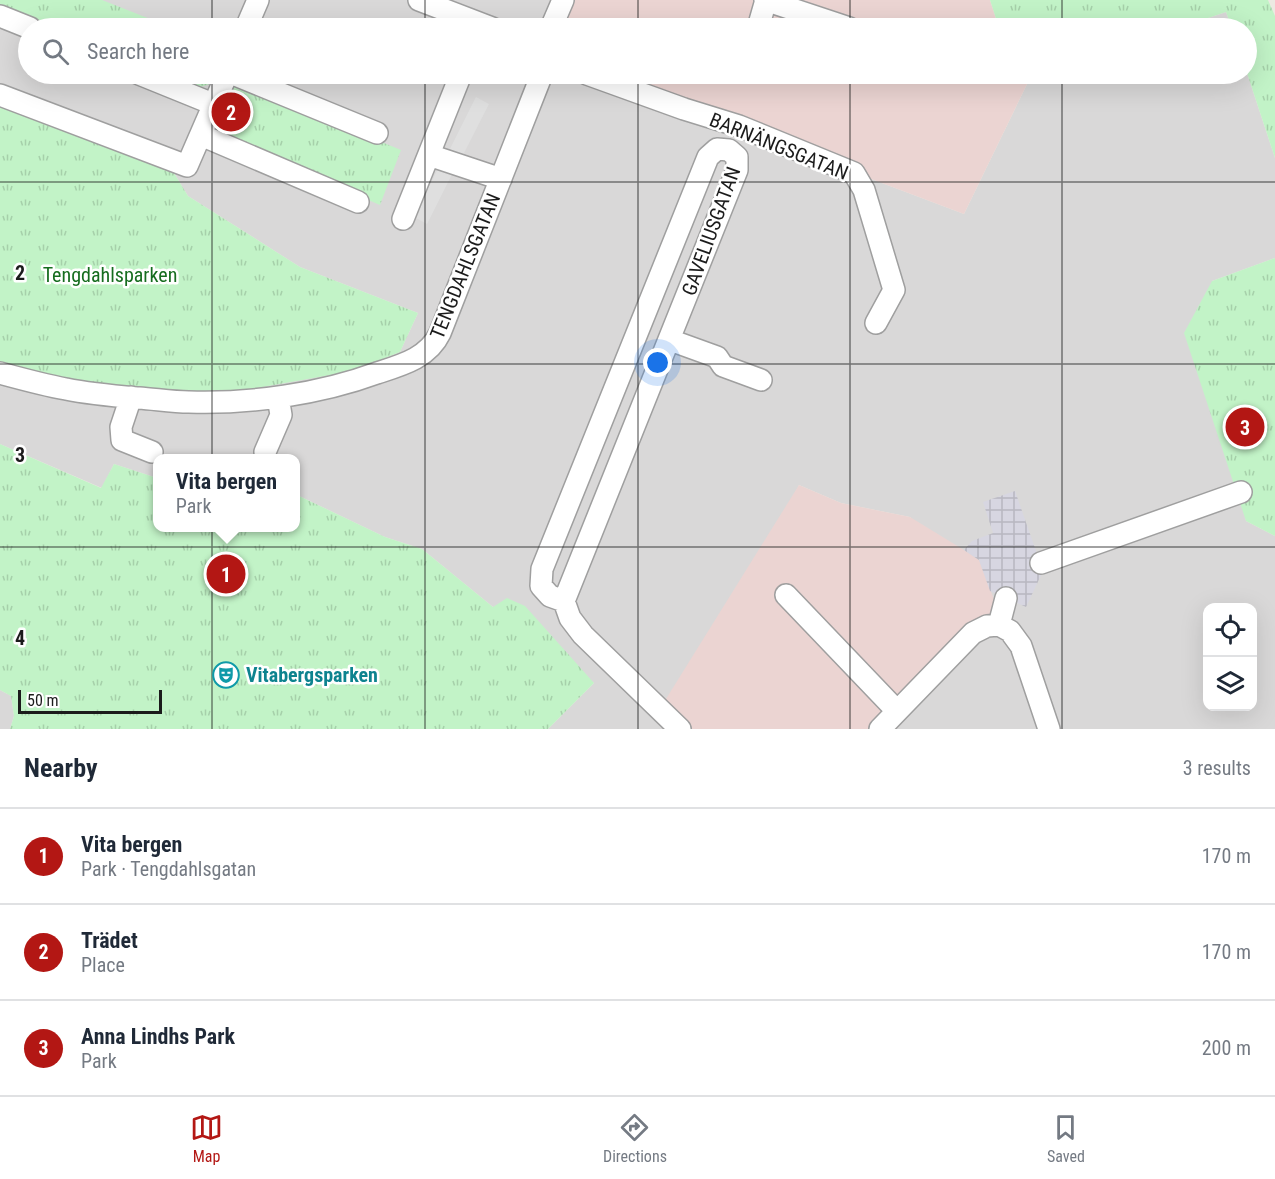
<!DOCTYPE html>
<meta charset="utf-8">
<style>
body{margin:0;font-family:"Roboto Condensed",sans-serif;background:#f2f2f3;color:#1f2937}
.controls{position:absolute;right:18px;bottom:18px;display:grid;overflow:hidden;border-radius:12px;box-shadow:0 6px 24px #0002}
.controls button{width:54px;height:54px;display:grid;place-items:center;padding:0;border:0;border-bottom:2px solid #e0e1e3;background:#fff;color:#1f2937;font:30px sans-serif}
.scale{position:absolute;left:18px;bottom:15px;width:144px;box-sizing:border-box;padding-left:6px;border:3px solid #1b1b1b;border-top:0;font-size:16px;line-height:21px;white-space:nowrap;color:#1b1b1b;-webkit-text-stroke:4px #fff;paint-order:stroke}
.you{position:absolute;left:658px;top:363px;width:21px;height:21px;margin:-15px;border:4px solid #fff;border-radius:50%;background:#1a73e8;box-shadow:0 0 0 9px #1a73e833}
.badge{display:grid;place-items:center;width:39px;height:39px;border-radius:50%;background:#b31714;color:#fff;font-size:20px;font-weight:700}
.pin{position:absolute;translate:-50% -50%;border:3px solid #fff;box-shadow:0 2px 6px #0006}
.popup{position:absolute;left:153px;top:454px;width:147px;height:78px;box-sizing:border-box;display:grid;place-content:center;border-radius:12px;background:#fff;filter:drop-shadow(0 2px 4px #0005);font-size:20px;white-space:nowrap;color:#747a83}
.popup b{font-size:22px;color:#1f2937}
.popup::after{content:'';position:absolute;left:50%;top:100%;margin-left:-12px;border:12px solid transparent;border-top-color:#fff}
.list{margin:0;padding:0;list-style:none}
h2{display:flex;justify-content:space-between;align-items:center;height:78px;margin:0;padding:0 24px;font-size:26px}
h2 small{font-size:20px;font-weight:400;color:#747a83}
.list li{display:grid;grid-template-columns:39px 1fr auto;gap:18px;align-items:center;box-sizing:border-box;height:96px;padding:0 24px;border-top:2px solid #e0e1e3}
.list b{display:block;font-size:22px;white-space:nowrap}
.list p{margin:0;font-size:20px;white-space:nowrap;color:#747a83}
.list em{font-size:20px;font-style:normal;color:#747a83}
.icon{flex:none;width:33px;height:33px;fill:none;stroke:currentColor;stroke-width:2;stroke-linecap:round;stroke-linejoin:round}
.map{position:relative;flex:none;width:1275px;height:729px;overflow:hidden}
.search{position:absolute;background:#fff;box-shadow:0 6px 24px #0002;left:18px;right:18px;top:18px;height:66px;display:flex;align-items:center;gap:15px;box-sizing:border-box;padding:0 21px;border-radius:33px;color:#747a83;font-size:22px}
.sheet{height:366px;background:#fff}
nav{display:flex;justify-content:space-around;align-items:center;box-sizing:border-box;height:84px;border-top:2px solid #e0e1e3;background:#fff;font-size:16px;color:#747a83}
nav a{display:grid;justify-items:center;gap:3px}
nav .on{color:#b31714}
.map>svg:first-child{display:block}
</style>
<div class="map">
<svg width="1275" height="729" viewBox="0 0 1275 729">
<defs>
<pattern id="park-tufts" width="24" height="20" patternUnits="userSpaceOnUse" patternTransform="scale(1.5)"><rect width="24" height="20" fill="#c2f3c7"/><path d="M3 7l-1-3M5 7V3M7 7l1-3M15 17l-1-3M17 17v-4M19 17l1-3" fill="none" stroke="#a6d0aa"/></pattern>
<pattern id="plaza-grid" width="8" height="8" patternUnits="userSpaceOnUse" patternTransform="scale(1.5)"><rect width="8" height="8" fill="#d7d6e1"/><path d="M0 4h8M4 0v8" fill="none" stroke="#b8b7c0"/></pattern>
</defs>
<rect width="100%" height="100%" fill="#ece9e2"/>
<path fill="#d9d8d8" fill-rule="evenodd" d="M0,0h564l-11,28h-525v46h565l371,140 65,-134 18,-6 200,-1 28,85v100l-63,23 34,240 29,15v193h-391l114,-119 -8,-19 -80,-74 -69,-14 -42,-18 -115,244h-136l46,-46 -101,-76 -71,-58 -37,-12 -90,-43v-36h-138v20l-43,-14 -12,24 -102,-44v-81l353,8 47,-19 18,-39 -118,-46 -112,-71 -14,-23 -174,-70zM1208,608h44v98h-44z
M1226,12l6,16h-54z
M0,690l11,6 3,20 -4,13h-10z"/>
<path fill="#ebd4d2" d="M564,0h426l9,28h-446z
M593,74h430l6,6 -65,134z
M799,485l42,18 69,14 54,33 15,10 19,50 -114,119h-200l-23,-22z"/>
<path fill="url(#park-tufts)" d="M0,0h102l71,28h-126l-47,-19z
M990,0h278l7,16v142l-28,-85 -1,-45h-14l-6,-16 -48,16h-179z
M157,74h60l-4,9 -19,6z
M239,83l162,67 -21,55 -164,-70 -4,-9 17,-38z
M0,103l174,70 14,23 112,71 118,46 -18,39 -47,19 -124,22 -71,-1 -91,-10 -67,-19z
M1275,258v278l-29,-15 -62,-188 28,-52z
M0,444l101,44 13,-24 43,14v50h138v-34l90,43 37,12 71,58 14,-9 18,8 69,77 -46,46h-538l4,-13 -3,-20 -11,-6z"/>
<path fill="#dfdfdf" d="M476,97l13,7 -26,51 -13,-6z
M440,165l13,7 -26,52 -13,-7z"/>
<path fill="url(#plaza-grid)" d="M1015,491l28,80 -17,36 -36,-16 -11,-31 -15,-10 8,-9 21,-8 -10,-31z"/>
<g fill="none" stroke-linecap="round" stroke-linejoin="round">
<g stroke="#9f9f9f" stroke-width="24">
<path id="minor" d="M419,0l73,28
M765,0l84,28
M0,16l30,12
M246,28l12,-28
M551,28l12,-28
M758,28l8,-28
M139,74l74,30
M233,74l144,59
M587,74l97,35 55,17 115,47 10,17 30,100 -18,33
M0,95l187,71 40,-92
M201,135l157,67
M717,149l12,1 8,7v13l-173,431 -14,-5 -9,-10 1,-17 166,-412z
M429,155l72,24
M403,219l58,-145
M670,340l47,17 6,9 38,14
M0,373c22,6 44,12 66,16 24,5 49,7 73,9 16,1 33,4 50,4 61,2 131,-8 188,-29 25,-8 51,-15 63,-40l102,-259
M131,397l-10,30 1,13 30,12
M265,452l16,-37 -3,-18
M1041,563l200,-71
M786,595l111,116
M564,601l6,17 13,17 97,94
M999,625l11,6 11,15 28,83
M999,625l7,-27
M880,729l93,-96 14,-7 12,-1"/>
</g>
<use href="#minor" stroke="#fff" stroke-width="21"/>
</g>
<path fill="none" stroke="#1b1b1b" stroke-width="1.5" stroke-opacity="0.55" d="M212,0v28M425,0v28M638,0v28M850,0v28M1062,0v28M212,74v655M425,74v655M638,74v655M850,74v655M1062,74v655M0,182h1275M0,364h1275M0,547h1275"/>
<defs>
<g id="theatre-ring" transform="scale(1.35)"><circle r="9.5" fill="#fff" stroke="#0f9aa8" stroke-width="1.5"/><path d="M-5-5.5Q0-4 5-5.5V0Q5 5 0 6Q-5 5-5 0ZM-3.3-2.5H-1v1.5H-3.3ZM1-2.5H3.3v1.5H1ZM-2.8 1Q0 5.5 2.8 1Z" fill="#0f9aa8"/></g>
</defs>
<g fill-rule="evenodd">
<use href="#theatre-ring" x="226" y="675"/>
</g>
<g text-anchor="middle" stroke-width="5" stroke-linejoin="round" paint-order="stroke">
<g font-size="20" fill="#1b1b1b" stroke="#fff">
<text transform="translate(779 146) rotate(22)" y="7">BARNÄNGSGATAN</text>
<text transform="translate(711 231) rotate(-70)" y="7">GAVELIUSGATAN</text>
<text transform="translate(465 266) rotate(-68)" y="7">TENGDAHLSGATAN</text>
</g>
<g font-size="20" fill="#166d1f" stroke="#fff">
<text x="110" y="282">Tengdahlsparken</text>
</g>
<g font-size="20" font-weight="bold" fill="#0d838f" stroke="#fff" text-anchor="start">
<text x="246" y="682">Vitabergsparken</text>
</g>
</g>
<g font-size="20" text-anchor="middle" font-weight="bold" fill="#1b1b1b" stroke="#fff" stroke-width="5" stroke-linejoin="round" paint-order="stroke">
<text x="20" y="280">2</text>
<text x="20" y="462">3</text>
<text x="20" y="645">4</text>
</g>
</svg>
<div class="controls">
<button><svg class="icon" aria-label="locate" viewBox="0 0 24 24"><circle cx="12" cy="12" r="6"/><path d="M12 2v4M12 18v4M2 12h4M18 12h4"/></svg></button>
<button><svg class="icon" aria-label="layers" viewBox="0 0 24 24"><path d="M12 4l9 5-9 5-9-5zM3 14l9 5 9-5"/></svg></button>
</div>
<div class="scale">50 m</div>
<div class="you"></div>
<div class="pin badge" style="left:226px;top:574px">1</div>
<div class="popup"><b>Vita bergen</b>Park</div>
<div class="pin badge" style="left:231px;top:112px">2</div>
<div class="pin badge" style="left:1245px;top:427px">3</div>
<div class="search"><svg class="icon" aria-label="search" viewBox="0 0 24 24"><circle cx="10" cy="10" r="6"/><path d="M15 15l6 6"/></svg>Search here</div>
</div>
<section class="sheet">
<h2>Nearby<small>3 results</small></h2>
<ul class="list">
<li><span class="badge">1</span><div><b>Vita bergen</b><p>Park · Tengdahlsgatan</p></div><em>170 m</em></li>
<li><span class="badge">2</span><div><b>Trädet</b><p>Place</p></div><em>170 m</em></li>
<li><span class="badge">3</span><div><b>Anna Lindhs Park</b><p>Park</p></div><em>200 m</em></li>
</ul>
</section>
<nav>
<a class="on"><svg class="icon" aria-label="map" viewBox="0 0 24 24"><path d="M3 6l6-2 6 2 6-2v14l-6 2-6-2-6 2zM9 4v14M15 6v14"/></svg>Map</a>
<a><svg class="icon" aria-label="directions" viewBox="0 0 24 24"><path d="M12 3l9 9-9 9-9-9zM9 14v-3h6M13 9l2 2-2 2"/></svg>Directions</a>
<a><svg class="icon" aria-label="saved" viewBox="0 0 24 24"><path d="M7 4h10v16l-5-4-5 4z"/></svg>Saved</a>
</nav>
